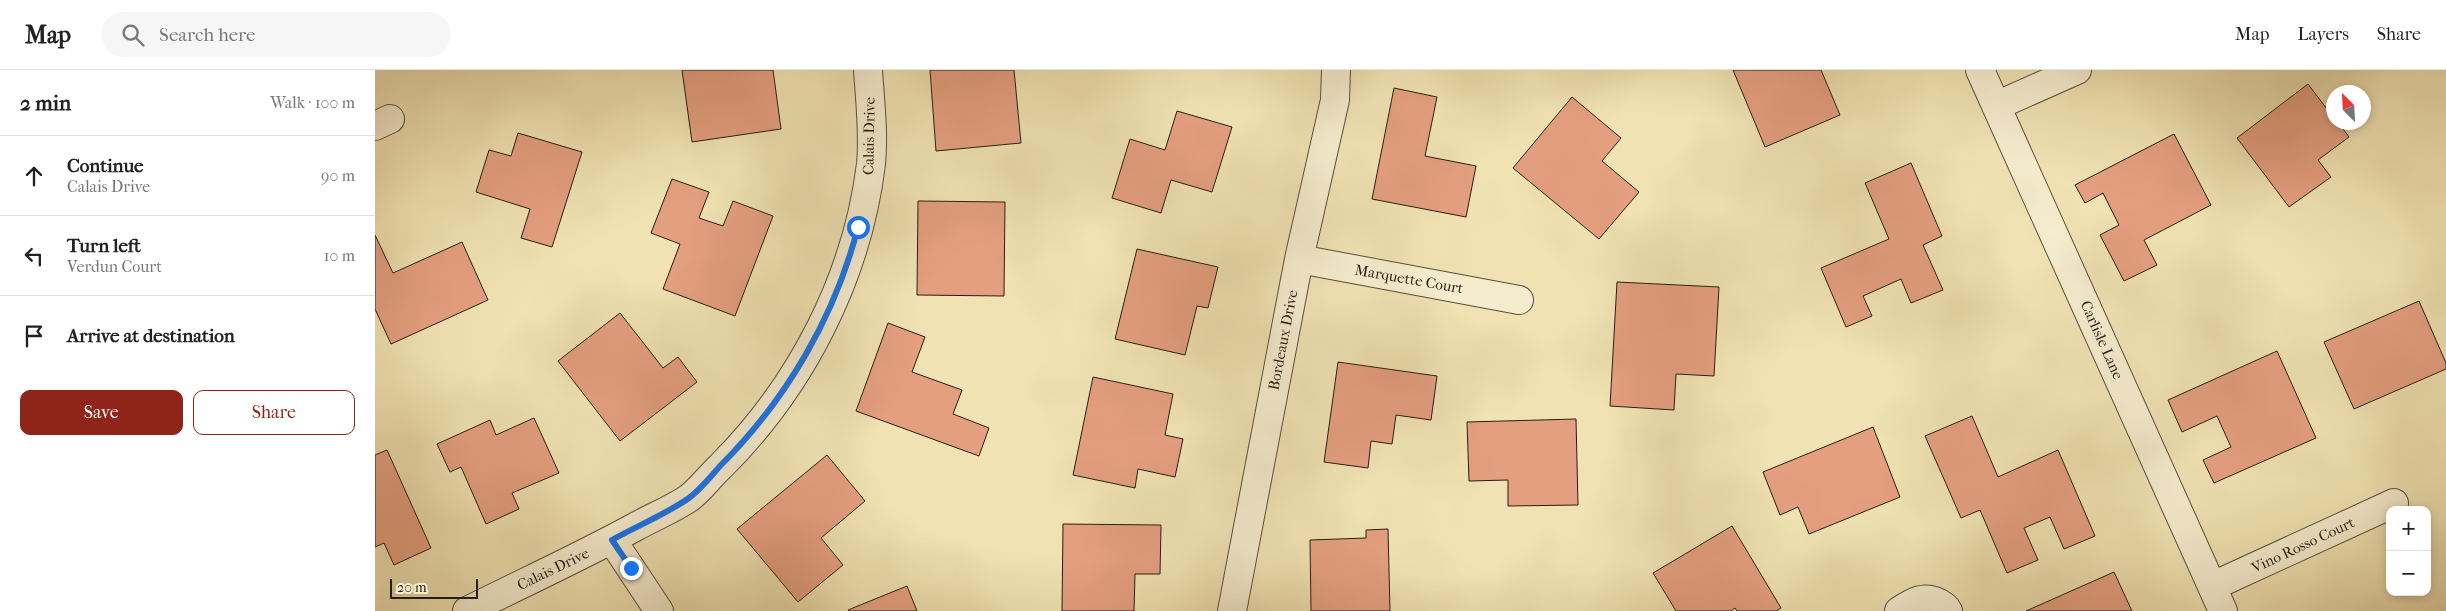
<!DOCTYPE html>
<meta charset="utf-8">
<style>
body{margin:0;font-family:"IM FELL French Canon",serif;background:#f6f6f6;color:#222}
.controls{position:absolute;right:15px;bottom:15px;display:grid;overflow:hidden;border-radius:10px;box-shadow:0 2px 8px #0003}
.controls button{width:45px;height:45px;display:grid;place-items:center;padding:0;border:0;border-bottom:1px solid #e0e0e0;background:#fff;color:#222;font:25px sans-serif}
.compass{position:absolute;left:1951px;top:15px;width:45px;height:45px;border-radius:50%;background:#fff;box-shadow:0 2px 8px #0003;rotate:336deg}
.scale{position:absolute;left:15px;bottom:12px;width:88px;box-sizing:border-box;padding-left:5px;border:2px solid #271e13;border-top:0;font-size:14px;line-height:18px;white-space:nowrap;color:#271e13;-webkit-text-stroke:4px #f5ecce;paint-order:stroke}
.stop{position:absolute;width:15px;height:15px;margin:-11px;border:4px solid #1a73e8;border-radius:50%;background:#fff}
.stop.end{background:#1a73e8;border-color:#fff;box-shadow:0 1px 5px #0008}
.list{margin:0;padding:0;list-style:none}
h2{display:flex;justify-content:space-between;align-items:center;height:65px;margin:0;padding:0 20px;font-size:21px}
h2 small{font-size:16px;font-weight:400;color:#767676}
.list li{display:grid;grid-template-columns:32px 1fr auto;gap:15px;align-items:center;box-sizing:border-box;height:80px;padding:0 20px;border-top:1px solid #e0e0e0}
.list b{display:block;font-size:19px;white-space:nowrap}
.list p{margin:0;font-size:16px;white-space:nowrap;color:#767676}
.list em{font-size:16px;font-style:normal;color:#767676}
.actions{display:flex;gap:10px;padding:15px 20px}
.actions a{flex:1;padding:11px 0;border:1px solid #8f2418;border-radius:10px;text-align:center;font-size:18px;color:#8f2418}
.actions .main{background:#8f2418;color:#fff}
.icon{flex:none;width:28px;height:28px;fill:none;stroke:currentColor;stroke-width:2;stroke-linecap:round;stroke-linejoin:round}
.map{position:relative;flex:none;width:2071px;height:541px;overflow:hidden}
header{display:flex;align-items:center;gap:30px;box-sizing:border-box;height:70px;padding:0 25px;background:#fff;border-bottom:1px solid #e0e0e0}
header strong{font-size:24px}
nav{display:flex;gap:28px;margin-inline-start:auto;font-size:18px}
.search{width:350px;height:45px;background:#f6f6f6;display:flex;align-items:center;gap:12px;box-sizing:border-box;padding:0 18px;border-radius:28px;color:#767676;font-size:19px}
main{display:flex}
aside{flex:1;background:#fff}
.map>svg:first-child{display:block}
</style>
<header>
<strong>Map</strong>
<div class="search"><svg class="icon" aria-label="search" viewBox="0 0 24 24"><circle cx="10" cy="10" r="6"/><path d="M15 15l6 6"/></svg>Search here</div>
<nav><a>Map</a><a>Layers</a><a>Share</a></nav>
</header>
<main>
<aside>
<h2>2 min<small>Walk · 100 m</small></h2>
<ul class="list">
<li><svg class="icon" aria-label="ahead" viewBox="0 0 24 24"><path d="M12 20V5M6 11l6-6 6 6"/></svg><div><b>Continue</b><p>Calais Drive</p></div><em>90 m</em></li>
<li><svg class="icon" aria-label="left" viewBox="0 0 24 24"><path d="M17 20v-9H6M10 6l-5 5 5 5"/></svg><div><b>Turn left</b><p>Verdun Court</p></div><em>10 m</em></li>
<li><svg class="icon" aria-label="arrive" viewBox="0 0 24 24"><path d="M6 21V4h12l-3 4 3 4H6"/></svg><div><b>Arrive at destination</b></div></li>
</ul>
<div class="actions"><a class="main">Save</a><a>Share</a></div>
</aside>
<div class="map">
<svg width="2071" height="541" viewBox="0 0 2071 541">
<rect width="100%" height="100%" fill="#f0e2b3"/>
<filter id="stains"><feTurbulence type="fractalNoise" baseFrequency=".004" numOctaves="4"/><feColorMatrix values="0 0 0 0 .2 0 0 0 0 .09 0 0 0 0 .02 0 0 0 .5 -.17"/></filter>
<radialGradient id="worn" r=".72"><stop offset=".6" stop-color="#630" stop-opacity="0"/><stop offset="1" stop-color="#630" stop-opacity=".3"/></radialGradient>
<path fill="#e49f80" stroke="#271e13" d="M307,0h91l8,59 -89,13z
M555,0h84l7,73 -85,8z
M1358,0h88l19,45 -75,32z
M1933,14l25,33v5h5l11,15 -31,23 13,17 -42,30 -52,-69z
M1019,18l43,9 -12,59 51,10 -10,51 -94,-18z
M1197,27l49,41 -19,23 37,31 -40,47 -86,-71z
M802,41l55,16 -20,65 -41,-12 -10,33 -49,-15 18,-59 35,11z
M143,63l64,19 -30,95 -31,-9 9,-29 -54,-17 13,-42 22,6z
M1799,64l37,71 -67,35 13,25 -33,16 -24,-46 19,-10 -16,-32 -18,10 -10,-18z
M1536,93l31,73 -19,9 20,45 -32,13 -10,-24 -38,17 9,20 -26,11 -25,-59 68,-29 -24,-56z
M297,109l37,13 -10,26 24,8 10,-25 40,15 -38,100 -72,-27 17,-45 -29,-11z
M543,131l87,1 -1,94 -87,-1z
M0,165l18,38 69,-31 26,58 -97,44 -16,-35z
M762,179l81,18 -10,41 -11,-2 -12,49 -70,-16z
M1242,212l102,5 -5,89 -38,-2 -2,36 -64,-4z
M2044,231l27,62v6l-92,40 -30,-67z
M245,243l43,55 15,-11 19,25 -77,59 -62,-80z
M513,253l37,14 -13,35 50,18 -9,24 36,14 -10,28 -123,-45z
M1902,281l39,87 -102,45 -11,-23 28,-13 -14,-31 -35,16 -14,-32z
M963,292l99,14 -6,44 -35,-5 -4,29 -21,-3 -3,27 -44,-6z
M718,307l80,17 -8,41 18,4 -8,38 -37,-8 -3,19 -62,-13z
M1597,346l26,61 60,-27 37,86 -31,13 -14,-32 -26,11 14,32 -31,13 -27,-63 -19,8 -36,-82z
M159,348l25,55 -47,20 7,16 -33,15 -25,-57 -11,5 -13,-28 53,-24 6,15z
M1201,349l2,86 -70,1v-26l-39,1 -2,-59z
M1498,357l27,70 -91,37 -11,-27 -18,8 -17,-43z
M12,380l44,98 -37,17 -10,-22 -9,4v-92z
M452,385l38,46 -44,37 22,27 -45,37 -61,-73z
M688,454l98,1 -1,49h-25l-1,37h-72z
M1357,456l49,82 -5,3h-39l-2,-3 -4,3h-55l-23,-38z
M1013,459l2,82h-79l-1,-71 56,-2v-8z
M1739,502l18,39h-106z
M532,516l10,25h-68l-1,-1z"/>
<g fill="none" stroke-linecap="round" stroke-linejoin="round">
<g stroke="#594f3b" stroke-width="30">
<path id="street" d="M1605,0l243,541
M1621,36l81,-36
M0,56l15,-7
M924,189l220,41
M237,470l47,71
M1838,516l181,-83
M92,541c56,-28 113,-54 168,-84 18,-10 38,-18 54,-29 11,-8 21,-22 32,-32 80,-80 136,-188 150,-302 3,-31 -1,-63 -3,-94
M857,541l67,-352 36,-159 1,-30
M1524,541c14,-9 24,-16 40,-8 5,3 7,4 9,8"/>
</g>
<use href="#street" stroke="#f5ecce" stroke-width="28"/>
</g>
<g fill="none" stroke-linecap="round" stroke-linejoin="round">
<path stroke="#1a73e8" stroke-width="6" d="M256,498l-19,-28c23,-13 56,-27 77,-42 12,-9 22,-22 32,-33 65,-65 114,-148 137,-238"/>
</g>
<g text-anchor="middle" stroke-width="5" stroke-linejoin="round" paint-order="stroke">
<g font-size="15" fill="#271e13" stroke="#f5ecce">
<text transform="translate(494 66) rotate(-89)" y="5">Calais Drive</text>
<text transform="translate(1034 209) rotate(10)" y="5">Marquette Court</text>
<text transform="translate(908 270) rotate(-79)" y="5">Bordeaux Drive</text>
<text transform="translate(1727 270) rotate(66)" y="5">Carlisle Lane</text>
<text transform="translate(1928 475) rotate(-25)" y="5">Vino Rosso Court</text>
<text transform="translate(178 499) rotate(-26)" y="5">Calais Drive</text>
</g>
</g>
<rect width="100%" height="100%" filter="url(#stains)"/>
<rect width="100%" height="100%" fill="url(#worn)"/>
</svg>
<div class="controls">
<button>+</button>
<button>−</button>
</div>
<svg class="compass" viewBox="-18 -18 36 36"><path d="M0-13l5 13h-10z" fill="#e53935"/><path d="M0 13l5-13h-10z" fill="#767676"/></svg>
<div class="scale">20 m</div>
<div class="stop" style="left:483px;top:157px"></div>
<div class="stop end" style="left:256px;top:498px"></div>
</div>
</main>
